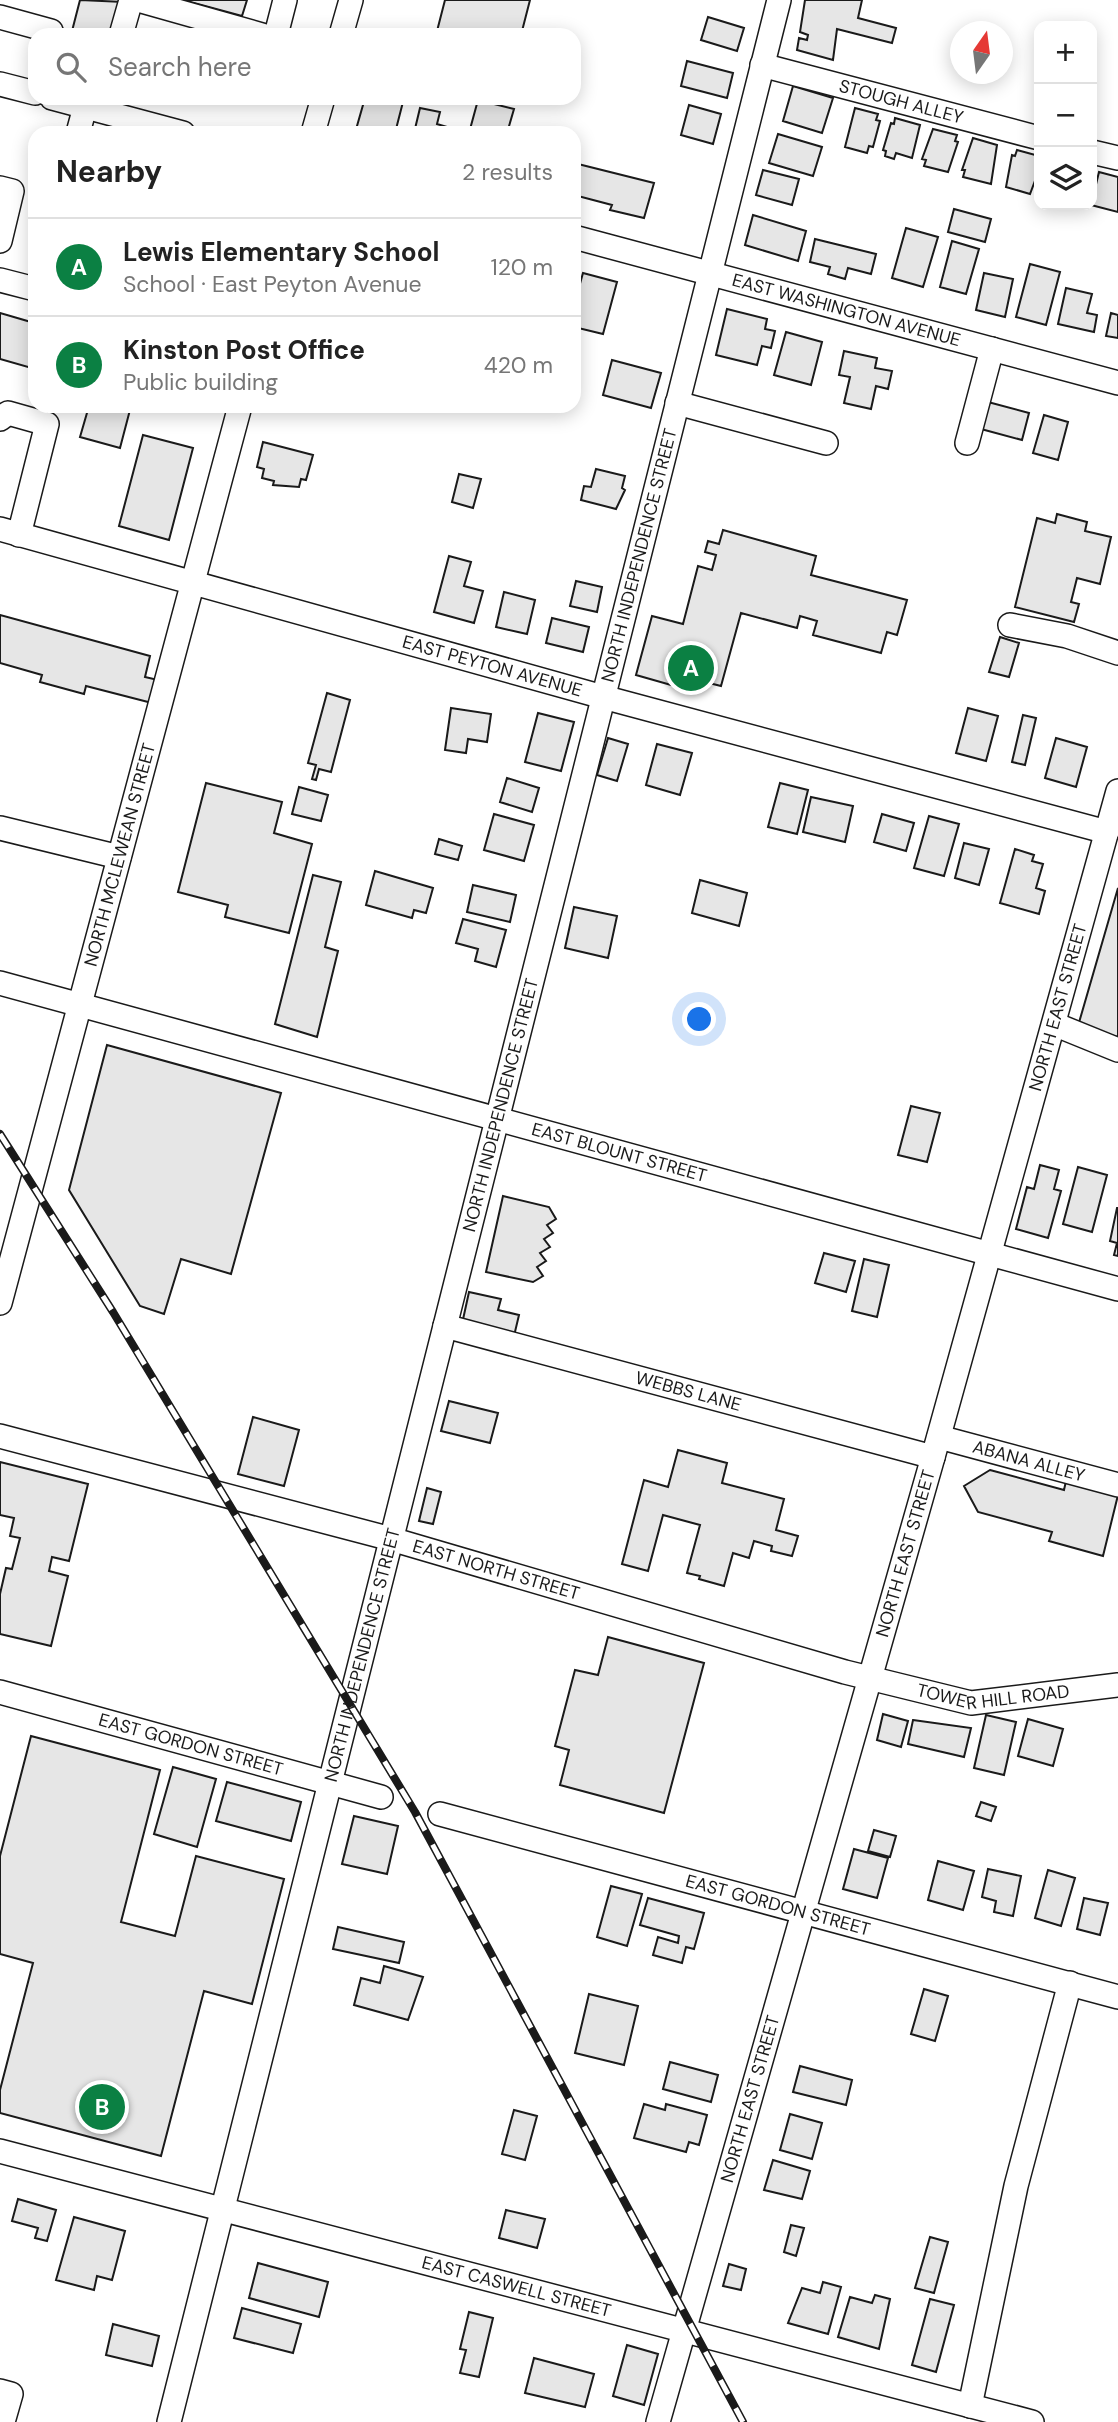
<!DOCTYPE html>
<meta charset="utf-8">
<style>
body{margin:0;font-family:"DM Sans",sans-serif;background:#f2f2f2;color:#222}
.controls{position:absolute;right:21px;top:21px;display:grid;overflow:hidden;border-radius:14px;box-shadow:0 4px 18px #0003}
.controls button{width:63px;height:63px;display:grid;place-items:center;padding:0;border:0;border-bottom:2px solid #e0e0e0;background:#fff;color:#222;font:35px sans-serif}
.compass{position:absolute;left:950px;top:21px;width:63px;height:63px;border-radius:50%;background:#fff;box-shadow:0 4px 18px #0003;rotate:14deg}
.you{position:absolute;left:700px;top:1020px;width:24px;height:24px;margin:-18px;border:5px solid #fff;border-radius:50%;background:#1a73e8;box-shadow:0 0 0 10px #1a73e833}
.badge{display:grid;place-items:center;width:46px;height:46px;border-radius:50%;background:#0b8043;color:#fff;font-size:23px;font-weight:700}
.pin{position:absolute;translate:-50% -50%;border:4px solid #fff;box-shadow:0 2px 7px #0006}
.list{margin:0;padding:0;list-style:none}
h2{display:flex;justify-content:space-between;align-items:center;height:91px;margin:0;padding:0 28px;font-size:30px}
h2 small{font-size:23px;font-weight:400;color:#767676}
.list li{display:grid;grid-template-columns:46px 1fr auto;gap:21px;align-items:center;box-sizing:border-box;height:98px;padding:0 28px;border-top:2px solid #e0e0e0}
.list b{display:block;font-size:26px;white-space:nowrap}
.list p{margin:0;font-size:23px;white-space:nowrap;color:#767676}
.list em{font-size:23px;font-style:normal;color:#767676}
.icon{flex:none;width:38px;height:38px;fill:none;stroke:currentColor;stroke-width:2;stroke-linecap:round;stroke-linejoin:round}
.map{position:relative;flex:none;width:1118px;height:2422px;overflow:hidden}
.search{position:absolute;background:#fff;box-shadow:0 4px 18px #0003;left:28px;top:28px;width:553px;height:77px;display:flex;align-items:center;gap:18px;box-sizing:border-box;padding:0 24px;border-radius:21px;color:#767676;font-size:26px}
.panel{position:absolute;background:#fff;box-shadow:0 4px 18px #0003;left:28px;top:126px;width:553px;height:287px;border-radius:21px}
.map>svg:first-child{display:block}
</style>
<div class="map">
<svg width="1118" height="2422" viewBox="0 0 1118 2422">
<rect width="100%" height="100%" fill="#fff"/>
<path fill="#e6e6e6" stroke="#1a1a1a" stroke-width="2" d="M80,0l44,2 -9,33h-44z
M183,0h64l-5,16z
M445,0h85l-9,35h-85z
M805,0h57l-4,18 38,10 -4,15 -55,-14 -4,31 -36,-10 2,-12 8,2 1,-5 -8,-3z
M708,17l36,11 -7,23 -36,-11z
M687,61l46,12 -6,25 -46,-12z
M793,86l40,12 -11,35 -39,-12z
M365,98h39l-9,35h-40z
M478,100l36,9 -7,24h-38z
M689,105l32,9 -8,30 -32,-9z
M420,108l20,4 -3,12 10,3 -1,6h-32z
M855,108l23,6 -2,6 4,1 -7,26 -4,-1 -2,7 -22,-6z
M895,118l25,7 -8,33 -16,-5 -2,6 -9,-3 1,-5 -3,-1 8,-27 3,1z
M933,129l24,6 -2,6 3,1 -10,30 -24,-6 2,-6 -4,-1z
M778,134l44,13 -9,29 -44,-13z
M973,138l24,7 -6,39 -28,-7 2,-7h-3z
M1017,150l22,6v14l-9,24 -24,-7 6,-32 3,1z
M574,163l80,20 -10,35 -34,-8 2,-5 -38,-10z
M763,170l36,9 -7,26 -36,-10z
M1099,172l19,5v35l-27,-7z
M954,209l37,10 -6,23 -37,-10z
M753,215l53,16 -8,30 -53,-16z
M906,228l32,9 -15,50 -31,-9z
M815,239l61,15 -5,20 -23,-6 -3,11 -17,-5 2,-7 -20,-5z
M952,241l27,8 -13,45 -26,-7z
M1030,264l30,8 -14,53 -30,-8z
M583,273l34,9 -14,52 -29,-7v-22z
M984,273l29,6 -8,38 -29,-7z
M1066,288l26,6 -5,19 10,2 -3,17 -36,-8z
M727,309l40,10 -2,10 10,2 -4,17 -9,-2 -5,19 -41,-10z
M0,313l31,9 4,-6v53l-35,-10z
M1111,313l7,2v23l-12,-2z
M786,332l36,10 -11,43 -37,-10z
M844,351l33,7 -2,10 17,3 -4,18 -12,-3 -5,23 -27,-6 6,-26 -11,-2z
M612,360l49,13 -10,35 -48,-13z
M988,402l41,11 -7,27 -41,-11z
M89,406h42l-11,42 -40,-11z
M1044,415l24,7 -10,38 -25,-7z
M143,435l50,13 -24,92 -50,-14z
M263,442l50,13 -7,25 -5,-1 -2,8 -26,-2 1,-4 -12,-3 2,-9 -7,-2z
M596,469l29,7 -3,12 3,2 -9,19 -35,-9 3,-14 7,1z
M459,474l22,5 -8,29 -21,-6z
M1057,514l30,8 -2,9 26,6 -11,47 -23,-6 -6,24 8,2 -5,18 -59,-15 22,-89 18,5z
M723,530l93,26 -5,19 96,25 -10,35 -10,-3 -6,21 -68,-18 4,-14 -17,-5 -3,12 -56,-15 -20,73 -48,-12 -2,11 -35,-10 16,-59 31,8 15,-58 14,4 4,-15 -11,-3 3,-11 11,3z
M449,556l22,6 -7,24 19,5 -9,32 -40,-11z
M576,581l26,6 -5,25 -27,-6z
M504,592l31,8 -8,34 -31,-7z
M0,615l150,41 -5,21 13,3 -6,23 -66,-17 -2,8 -44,-12 2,-7 -42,-12z
M552,618l37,9 -6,25 -37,-9z
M1000,637l19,6 -10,34 -20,-5z
M327,693l23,7 -19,72 -12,-3 -3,11 -4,-1 4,-14 -8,-2z
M451,708l40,6 -4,28 -19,-3 -2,14 -21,-3z
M968,708l30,8 -12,45 -30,-8z
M538,713l36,9 -13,49 -36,-9z
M1023,715l13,3 -11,47 -13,-3z
M608,738l20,6 -11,37 -20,-6z
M1056,738l31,9 -11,40 -31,-9z
M657,744l35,9 -12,42 -34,-10z
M507,778l32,10 -7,24 -32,-10z
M206,783l76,19 -8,31 38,11 -23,89 -64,-16 3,-12 -50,-13z
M780,783l28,7 -11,44 -29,-7z
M299,787l29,8 -7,26 -29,-7z
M811,797l42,9 -8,36 -42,-10z
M494,814l40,11 -10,36 -40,-11z
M882,814l32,9 -8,28 -32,-9z
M929,816l30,8 -15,52 -30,-8z
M439,839l23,7 -4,14 -23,-6z
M964,843l25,6 -10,36 -24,-7z
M1015,849l19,6 -2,6 11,3 -7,24 9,3 -6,23 -39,-11z
M375,871l58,17 -7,25 -12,-3 -2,8 -46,-13z
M313,875l28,7 -16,65 13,4 -21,86 -42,-13z
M700,880l47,13 -8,33 -47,-13z
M473,885l43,10 -6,27 -43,-10z
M1118,888v149l-40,-11z
M574,907l43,9 -9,42 -43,-10z
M463,919l43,11 -10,37 -21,-6 3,-12 -22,-6z
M107,1045l174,48 -50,181 -50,-15 -17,55 -24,-8 -71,-116z
M911,1106l29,7 -13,49 -29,-7z
M1040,1165l19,5 -5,19 7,2 -13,47 -32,-9 11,-42 7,2z
M1078,1167l29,8 -15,57 -29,-8z
M503,1196l46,11 7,12 -9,6 6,8 -9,6 6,8 -10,6 6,8 -9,6 6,9 -10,6 -47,-10z
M1117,1208h1v48l-4,-1 3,-12 -7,-2z
M824,1253l31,8 -9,31 -31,-9z
M864,1259l25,6 -12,52 -25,-6z
M469,1292l32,7 -3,11 21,5 -5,21 -52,-12z
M449,1401l49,12 -8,30 -49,-12z
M253,1417l46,13 -15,56 -46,-12z
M678,1450l49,13 -5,20 62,16 -8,31 22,6 -6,20 -21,-5 1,-5 -18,-5 -5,17 -16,-5 -9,33 -25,-7 1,-3 -13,-3 13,-48 -37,-10 -15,56 -26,-7 22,-84 24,7z
M0,1462l88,22 -19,77 -17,-4 -3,14 19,5 -17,70 -51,-12v-40l6,-26 6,1 8,-31 -10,-2 4,-18 -14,-3z
M990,1470l74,20 2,-9 52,14 -15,61 -54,-15 3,-9 -74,-20 -14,-26z
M427,1488l14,4 -8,32 -14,-3z
M608,1637l96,26 -40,150 -104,-28 9,-35 -14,-4 20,-76 23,5z
M883,1714l25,7 -7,26 -24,-7z
M986,1715l30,7 -12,53 -30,-7z
M1028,1719l35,10 -10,37 -35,-10z
M913,1720l58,8 -7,29 -56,-13z
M31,1736l129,34 -39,152 54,14 21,-80 88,23 -32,125 -48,-13 -43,165 -161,-43v-23l33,-127 -33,-9v-98z
M173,1767l43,12 -19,68 -43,-13z
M227,1782l74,20 -10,39 -75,-20z
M981,1802l15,5 -5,14 -15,-5z
M354,1816l44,10 -11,48 -45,-10z
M874,1830l22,6 -6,21 -22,-6z
M854,1849l34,9 -11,40 -34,-9z
M938,1861l36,10 -11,39 -35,-10z
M988,1869l33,7 -8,40 -19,-4 2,-11 -14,-4z
M1048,1870l27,8 -14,48 -26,-8z
M611,1886l31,8 -15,52 -30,-9z
M648,1898l56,15 -10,36 -8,-2 -4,16 -29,-8 5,-18 20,6 1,-7 -39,-11z
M1084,1898l24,5 -8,32 -23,-6z
M338,1927l66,15 -5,21 -66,-14z
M384,1966l39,11 -15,43 -54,-15 7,-27 19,5z
M924,1989l24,7 -13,45 -24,-7z
M589,1994l49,12 -14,59 -49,-12z
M670,2062l48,13 -7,27 -48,-13z
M800,2066l52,14 -6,25 -53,-13z
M644,2104l21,6 1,-6 41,11 -8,30 -10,-3 -3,10 -52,-14z
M514,2110l23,6 -12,44 -23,-6z
M790,2114l32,9 -10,36 -32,-9z
M773,2160l37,11 -8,28 -38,-9z
M18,2199l38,11 -9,31 -12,-3 3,-10 -26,-7z
M506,2210l39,9 -8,29 -38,-10z
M74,2217l51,14 -13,49 -15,-4 -3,14 -38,-10z
M791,2225l13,3 -8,28 -12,-4z
M930,2237l18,5 -14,51 -19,-5z
M258,2263l70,19 -9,35 -70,-19z
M729,2264l17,5 -5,21 -18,-4z
M823,2282l18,5 -13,47 -40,-11 14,-35 18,5z
M875,2295l15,4 -11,50 -41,-12 12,-40 22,6z
M930,2299l24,6 -18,67 -24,-7z
M242,2308l59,16 -8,29 -59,-15z
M469,2312l24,6 -14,59 -19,-4 6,-23 -6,-1z
M113,2324l46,12 -7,30 -46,-11z
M627,2345l31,9 -14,51 -31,-9z
M534,2358l60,16 -9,33 -60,-14z"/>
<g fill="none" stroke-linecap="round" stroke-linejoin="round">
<g stroke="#1a1a1a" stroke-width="26">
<g id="minor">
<path d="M138,0l124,35"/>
<path d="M0,17l51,14"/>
<path d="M121,35l10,-35"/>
<path d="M276,35l9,-35"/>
<path d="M341,35l10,-35"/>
<path id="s1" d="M762,65l277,73"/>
<path d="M0,84l35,9"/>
<path d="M52,98l131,35"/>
<path d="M78,133l7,-26"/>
<path d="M313,133l10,-35"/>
<path d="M1092,152l26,6"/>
<path d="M0,188l12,3 -12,50"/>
<path id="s2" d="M574,237l544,146"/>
<path d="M0,280l35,9"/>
<path d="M677,403l149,40"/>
<path d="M0,419l8,-6 39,11 -28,111"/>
<path d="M967,443l25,-94"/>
<path id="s3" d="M0,529l603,168 504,135"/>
<path d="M1010,625l57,11 51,17"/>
<path d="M0,828l119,29"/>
<path id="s4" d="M0,983l1118,306"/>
<path d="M1054,1024l64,26"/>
<path id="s5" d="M0,1303l240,-897"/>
<path id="s6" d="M445,1326l488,131"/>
<path id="s7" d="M0,1436l391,103 454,133 126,31 147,-18"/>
<path id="s8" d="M939,1437l179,48"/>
<path id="s9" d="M0,1692l381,105"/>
<path id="s10" d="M440,1814l678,183"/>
<path id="s11" d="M0,2151l1032,271"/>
<path d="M0,2391l11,3 -8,28"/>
<path d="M970,2406l46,-220 54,-203"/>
<path id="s12" d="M169,2422l610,-2422"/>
<path id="s13" d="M658,2422l275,-965 185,-666"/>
</g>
</g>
<use href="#minor" stroke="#fff" stroke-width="23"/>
<g stroke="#1a1a1a" stroke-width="8">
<path id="rail" d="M0,1134l113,178 302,500 328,610"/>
</g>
<use href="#rail" stroke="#fff" stroke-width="5" stroke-dasharray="16" stroke-linecap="butt"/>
</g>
<g text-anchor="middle" stroke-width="5" stroke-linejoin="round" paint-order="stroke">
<g font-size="18" fill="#1a1a1a" stroke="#fff">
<text dy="6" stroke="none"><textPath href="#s1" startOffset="144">STOUGH ALLEY</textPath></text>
<text dy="6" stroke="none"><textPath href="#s2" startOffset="282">EAST WASHINGTON AVENUE</textPath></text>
<text dy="6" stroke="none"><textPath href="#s12" startOffset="1925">NORTH INDEPENDENCE STREET</textPath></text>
<text dy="6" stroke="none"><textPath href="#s3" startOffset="511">EAST PEYTON AVENUE</textPath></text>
<text dy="6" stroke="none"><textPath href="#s5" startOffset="464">NORTH MCLEWEAN STREET</textPath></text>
<text dy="6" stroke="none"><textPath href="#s13" startOffset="1470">NORTH EAST STREET</textPath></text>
<text dy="6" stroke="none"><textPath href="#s12" startOffset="1358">NORTH INDEPENDENCE STREET</textPath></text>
<text dy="6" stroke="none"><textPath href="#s4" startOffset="642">EAST BLOUNT STREET</textPath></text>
<text dy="6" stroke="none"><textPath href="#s6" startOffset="252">WEBBS LANE</textPath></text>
<text dy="6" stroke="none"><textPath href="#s8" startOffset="93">ABANA ALLEY</textPath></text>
<text dy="6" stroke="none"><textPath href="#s13" startOffset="903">NORTH EAST STREET</textPath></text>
<text dy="6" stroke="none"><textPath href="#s7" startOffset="514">EAST NORTH STREET</textPath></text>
<text dy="6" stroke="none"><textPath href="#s12" startOffset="791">NORTH INDEPENDENCE STREET</textPath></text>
<text dy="6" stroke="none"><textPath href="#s7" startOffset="1029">TOWER HILL ROAD</textPath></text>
<text dy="6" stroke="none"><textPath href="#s9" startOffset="198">EAST GORDON STREET</textPath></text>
<text dy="6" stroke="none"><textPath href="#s10" startOffset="350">EAST GORDON STREET</textPath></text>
<text dy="6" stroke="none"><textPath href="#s13" startOffset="336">NORTH EAST STREET</textPath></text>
<text dy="6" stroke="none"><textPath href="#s11" startOffset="534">EAST CASWELL STREET</textPath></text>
</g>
</g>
</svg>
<div class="controls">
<button>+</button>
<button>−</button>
<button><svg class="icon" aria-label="layers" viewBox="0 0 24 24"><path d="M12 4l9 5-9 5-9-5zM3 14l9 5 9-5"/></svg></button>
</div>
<svg class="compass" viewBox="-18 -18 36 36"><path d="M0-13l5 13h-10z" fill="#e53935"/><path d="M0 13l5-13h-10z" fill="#767676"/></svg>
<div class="you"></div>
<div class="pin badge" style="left:691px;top:668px">A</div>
<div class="pin badge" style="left:102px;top:2107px">B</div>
<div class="search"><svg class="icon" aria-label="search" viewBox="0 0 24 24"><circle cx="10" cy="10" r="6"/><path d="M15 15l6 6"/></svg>Search here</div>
<section class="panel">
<h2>Nearby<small>2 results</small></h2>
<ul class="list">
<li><span class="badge">A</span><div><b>Lewis Elementary School</b><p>School · East Peyton Avenue</p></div><em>120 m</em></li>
<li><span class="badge">B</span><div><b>Kinston Post Office</b><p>Public building</p></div><em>420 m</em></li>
</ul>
</section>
</div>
